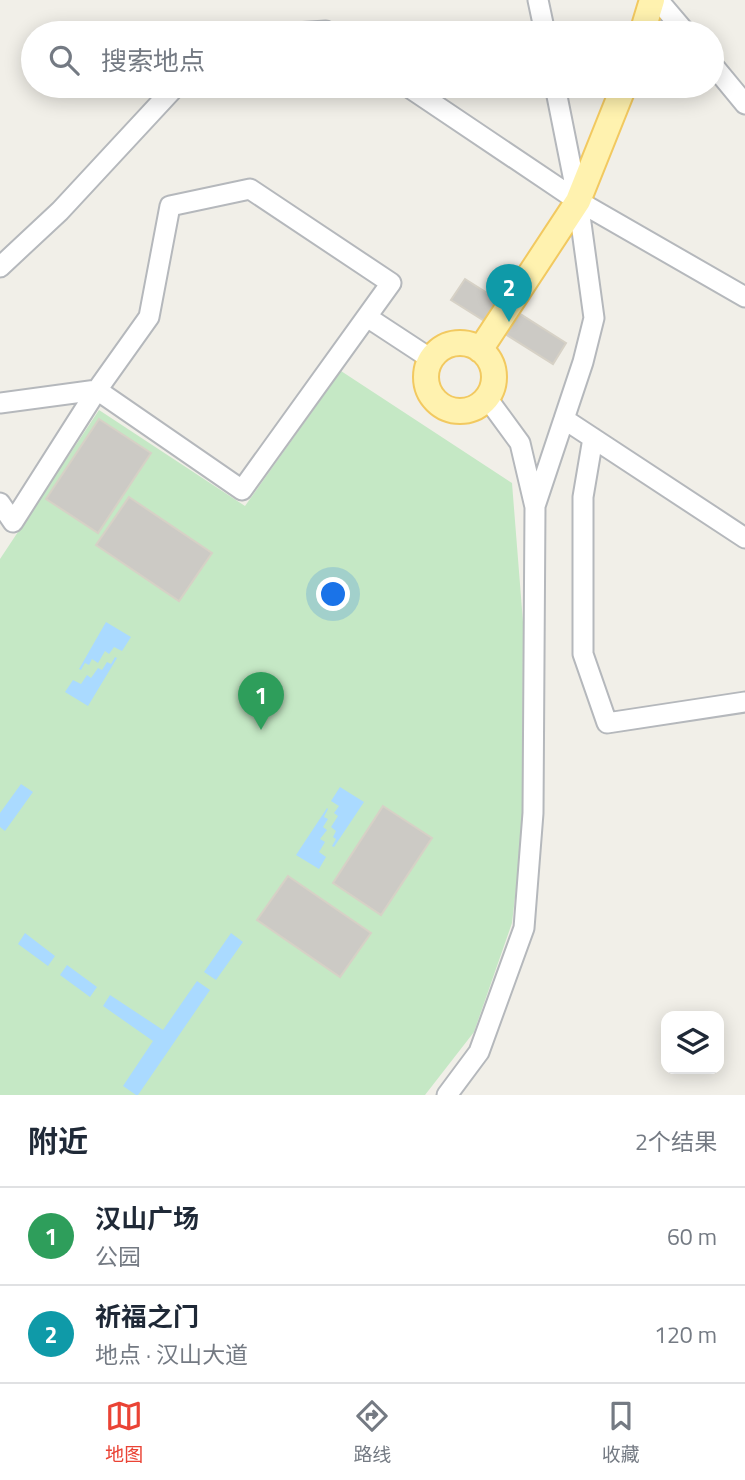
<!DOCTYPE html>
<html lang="zh">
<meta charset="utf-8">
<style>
body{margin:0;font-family:"Titillium Web","Noto Sans SC",sans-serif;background:#f6f6f7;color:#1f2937}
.controls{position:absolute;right:21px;bottom:21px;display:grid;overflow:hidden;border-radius:14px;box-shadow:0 4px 18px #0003}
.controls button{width:63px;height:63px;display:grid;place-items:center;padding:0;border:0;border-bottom:2px solid #e0e1e3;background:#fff;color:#1f2937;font:35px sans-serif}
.you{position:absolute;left:334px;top:595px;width:24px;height:24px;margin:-18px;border:5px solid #fff;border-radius:50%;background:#1a73e8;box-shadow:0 0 0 10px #1a73e833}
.badge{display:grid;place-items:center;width:46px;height:46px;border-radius:50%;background:#ea4335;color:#fff;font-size:23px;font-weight:700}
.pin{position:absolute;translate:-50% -58px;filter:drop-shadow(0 2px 4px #0008)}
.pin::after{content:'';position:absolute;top:37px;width:24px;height:21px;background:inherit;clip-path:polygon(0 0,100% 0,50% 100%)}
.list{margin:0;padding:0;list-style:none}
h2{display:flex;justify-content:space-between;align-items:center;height:91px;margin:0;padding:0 28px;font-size:30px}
h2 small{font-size:23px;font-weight:400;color:#747a83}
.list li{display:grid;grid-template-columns:46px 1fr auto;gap:21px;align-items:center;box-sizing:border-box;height:98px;padding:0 28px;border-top:2px solid #e0e1e3}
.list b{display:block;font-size:26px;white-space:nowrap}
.list p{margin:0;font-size:23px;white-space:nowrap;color:#747a83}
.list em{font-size:23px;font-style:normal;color:#747a83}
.icon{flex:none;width:38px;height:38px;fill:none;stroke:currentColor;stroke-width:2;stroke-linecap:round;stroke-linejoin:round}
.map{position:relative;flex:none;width:745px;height:1095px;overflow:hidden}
.search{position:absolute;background:#fff;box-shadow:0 4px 18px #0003;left:21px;right:21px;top:21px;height:77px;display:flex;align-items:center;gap:18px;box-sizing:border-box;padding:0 24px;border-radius:38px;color:#747a83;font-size:26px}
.sheet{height:287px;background:#fff}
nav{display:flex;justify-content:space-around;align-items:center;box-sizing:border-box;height:98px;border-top:2px solid #e0e1e3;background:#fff;font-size:19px;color:#747a83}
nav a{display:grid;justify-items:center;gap:4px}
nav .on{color:#ea4335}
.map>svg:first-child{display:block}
</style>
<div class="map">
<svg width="745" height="1095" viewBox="0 0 745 1095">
<rect width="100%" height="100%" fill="#f1efe8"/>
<path fill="#c5e8c5" d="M341,371l171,112 11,139 -1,216 -10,85 -38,109 -49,63h-425v-536l99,-149 146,96z"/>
<path fill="#aadaff" d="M106,622l25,15 -9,14 -8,-4 -5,7 -4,-3 -7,12 -6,-4 -3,6 -4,-2 -4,7 -2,-1z
M115,657l2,1 -29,48 -23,-14 8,-12 8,4 6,-9 4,3 7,-10 4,2 5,-8 4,2z
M21,784l12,8 -28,39 -5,-4v-14z
M340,787l24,15 -30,45 -2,-1 4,-7 -3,-2 3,-6 -5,-4 7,-11 -4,-3 5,-7 -8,-5z
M327,808l1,1 -4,8 4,2 -5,8 4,3 -7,9 5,3 -6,10 7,5 -7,12 -23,-14z
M25,933l30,23 -7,10 -30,-22z
M231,933l12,9 -27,38 -12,-8z
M67,965l30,22 -7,10 -30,-22z
M197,981l13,9 -72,105h-2l-13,-9 30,-45 -50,-35 7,-11 53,35z"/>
<path fill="#cccac5" stroke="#d6d1c6" stroke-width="2" d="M465,279l101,64 -13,21 -102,-64z
M99,419l52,34 -53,80 -52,-34z
M129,497l83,56 -33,48 -83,-56z
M383,806l49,32 -51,77 -48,-32z
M288,876l83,57 -31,44 -83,-57z"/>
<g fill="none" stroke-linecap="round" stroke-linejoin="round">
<g stroke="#b5b8bc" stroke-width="23">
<path id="minor" d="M538,0l7,33
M658,0l28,33
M295,33l31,-2 3,2
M712,64l33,40
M407,86l171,115 167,96
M0,267l60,-56 116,-125
M367,317l64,42
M0,403l97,-13 145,100 149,-207 -141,-94 -80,17 -21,111 -52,73 -84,132 -13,-19
M564,419l181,119
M593,438l-10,59v157l24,69 138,-21
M535,506l48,-144 11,-44 -16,-117 -23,-115
M447,1095l32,-43 45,-124 9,-115 2,-306 -15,-64 -33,-45"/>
</g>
<g stroke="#f2c960" stroke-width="28">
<path id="major" d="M642,33l10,-33
M426 377a34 34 0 1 1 68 0a34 34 0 1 1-68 0Z
M480,350l98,-149 46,-115"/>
</g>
<use href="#minor" stroke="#fff" stroke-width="19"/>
<use href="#major" stroke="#fff2af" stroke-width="24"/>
</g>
</svg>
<div class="controls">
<button><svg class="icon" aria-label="layers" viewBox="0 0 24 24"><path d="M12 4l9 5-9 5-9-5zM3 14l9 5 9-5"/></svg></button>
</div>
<div class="you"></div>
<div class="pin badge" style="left:261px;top:730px;background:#2e9e5b">1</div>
<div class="pin badge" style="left:509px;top:322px;background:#0f9aa8">2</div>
<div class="search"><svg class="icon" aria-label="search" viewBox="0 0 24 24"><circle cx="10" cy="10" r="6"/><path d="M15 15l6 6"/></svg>搜索地点</div>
</div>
<section class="sheet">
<h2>附近<small>2个结果</small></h2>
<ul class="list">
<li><span class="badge" style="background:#2e9e5b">1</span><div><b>汉山广场</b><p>公园</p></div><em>60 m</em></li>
<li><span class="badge" style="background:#0f9aa8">2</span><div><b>祈福之门</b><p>地点 · 汉山大道</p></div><em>120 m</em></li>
</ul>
</section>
<nav>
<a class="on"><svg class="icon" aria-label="map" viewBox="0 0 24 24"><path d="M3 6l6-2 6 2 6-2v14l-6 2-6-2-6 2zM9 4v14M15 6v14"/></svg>地图</a>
<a><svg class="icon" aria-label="directions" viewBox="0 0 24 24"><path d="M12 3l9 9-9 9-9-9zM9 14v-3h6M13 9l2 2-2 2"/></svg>路线</a>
<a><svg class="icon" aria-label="saved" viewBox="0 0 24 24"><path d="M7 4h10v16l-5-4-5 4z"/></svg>收藏</a>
</nav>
